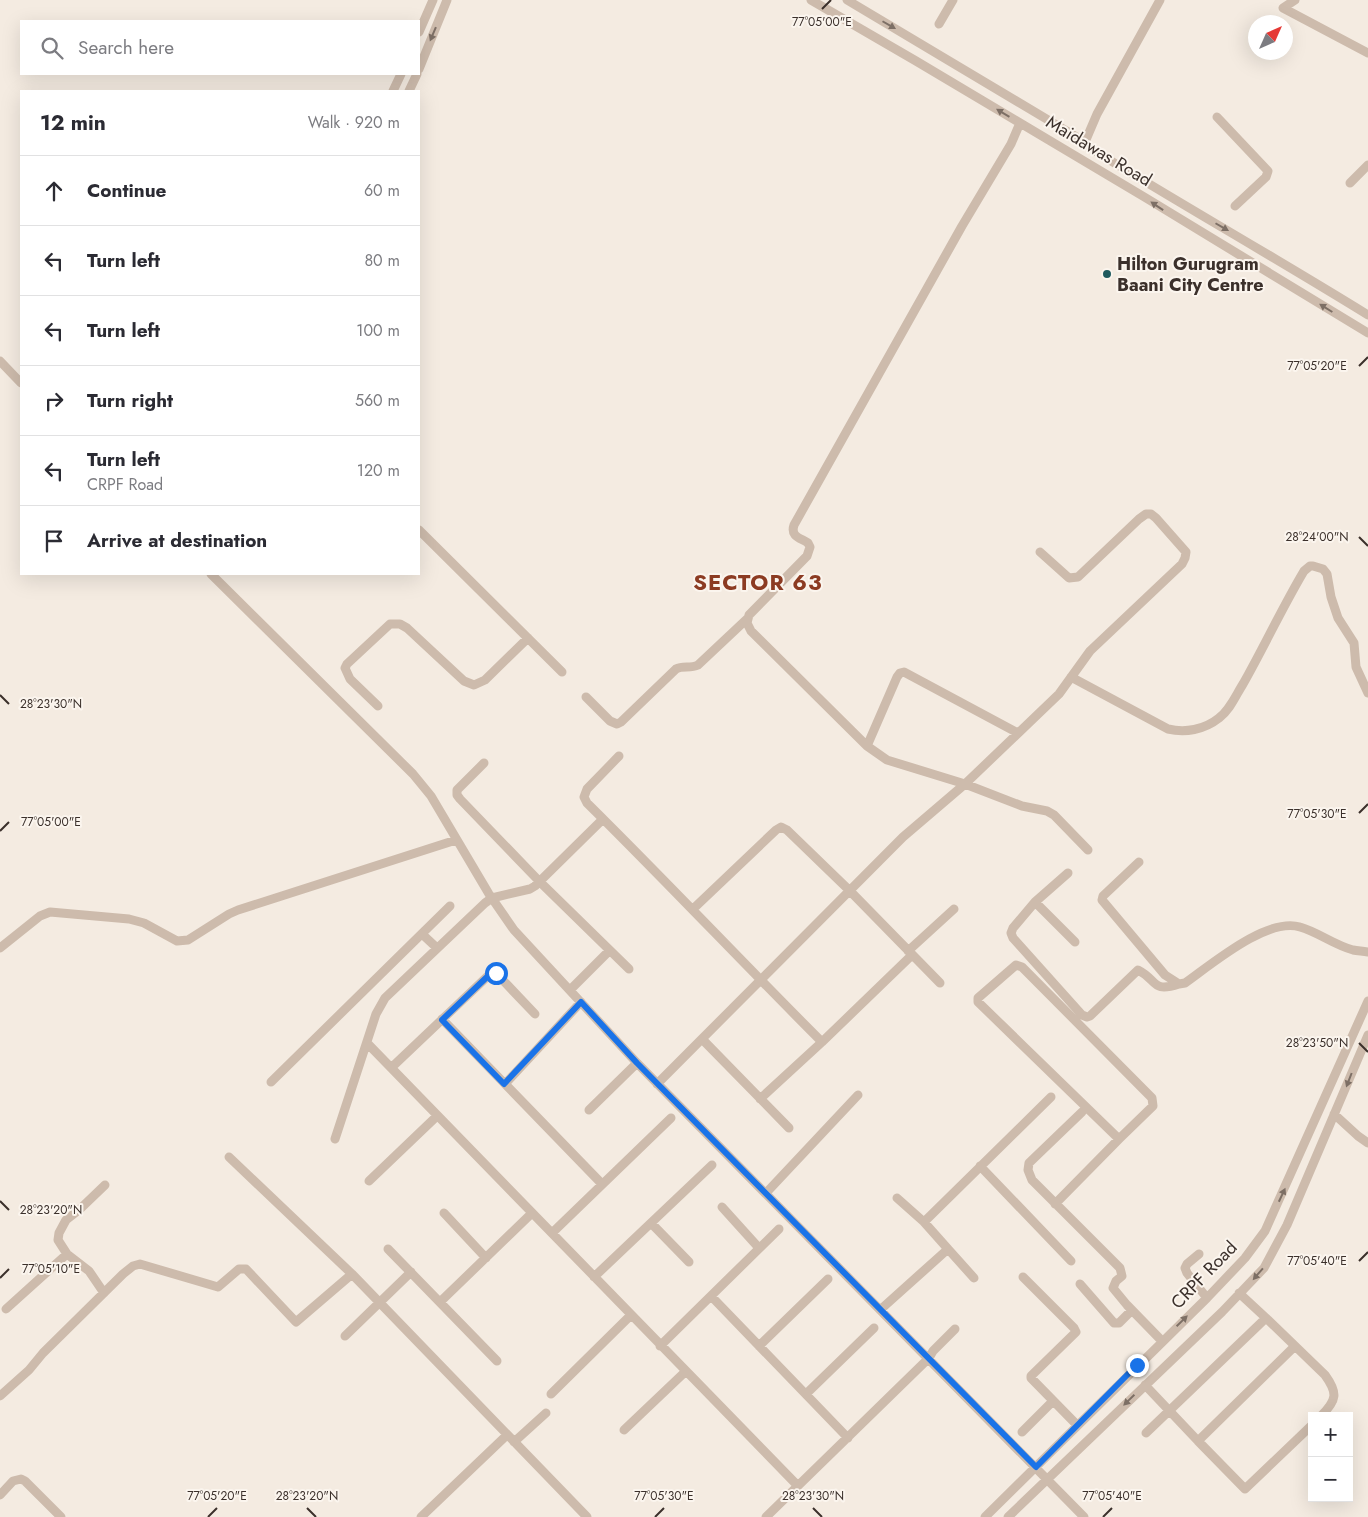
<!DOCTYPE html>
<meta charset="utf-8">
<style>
body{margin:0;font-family:Jost,sans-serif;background:#f2f2f3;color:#2b2b33}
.controls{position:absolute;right:15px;bottom:15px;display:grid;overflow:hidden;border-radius:0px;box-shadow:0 5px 20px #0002}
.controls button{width:45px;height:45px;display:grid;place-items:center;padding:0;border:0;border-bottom:1px solid #e1e1e2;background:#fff;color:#2b2b33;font:25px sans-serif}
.compass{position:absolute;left:1248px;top:15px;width:45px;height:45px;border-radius:50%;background:#fff;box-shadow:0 5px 20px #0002;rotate:45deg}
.stop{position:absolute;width:15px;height:15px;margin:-11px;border:4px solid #1a73e8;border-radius:50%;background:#fff}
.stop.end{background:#1a73e8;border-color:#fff;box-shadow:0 1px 5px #0008}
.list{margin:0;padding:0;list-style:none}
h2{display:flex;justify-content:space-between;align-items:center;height:65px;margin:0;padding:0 20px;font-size:21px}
h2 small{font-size:16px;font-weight:400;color:#7c7c81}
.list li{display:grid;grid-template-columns:32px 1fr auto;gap:15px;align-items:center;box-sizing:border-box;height:70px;padding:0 20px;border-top:1px solid #e1e1e2}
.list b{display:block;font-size:19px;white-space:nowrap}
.list p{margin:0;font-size:16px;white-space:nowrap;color:#7c7c81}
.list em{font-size:16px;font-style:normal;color:#7c7c81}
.icon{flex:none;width:28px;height:28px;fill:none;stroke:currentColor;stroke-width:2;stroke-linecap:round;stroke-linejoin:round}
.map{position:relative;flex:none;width:1368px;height:1517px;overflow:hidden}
.search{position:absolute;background:#fff;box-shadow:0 5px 20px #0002;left:20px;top:20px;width:400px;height:55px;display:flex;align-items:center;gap:12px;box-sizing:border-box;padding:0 18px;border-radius:0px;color:#7c7c81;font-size:19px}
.panel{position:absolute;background:#fff;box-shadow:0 5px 20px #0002;left:20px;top:90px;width:400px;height:485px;border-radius:0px}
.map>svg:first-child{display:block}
</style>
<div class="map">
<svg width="1368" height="1517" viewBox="0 0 1368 1517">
<rect width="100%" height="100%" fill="#f4ebe1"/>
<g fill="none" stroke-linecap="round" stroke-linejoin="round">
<path stroke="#cdbbac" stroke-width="9" d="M811,0l105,61 230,137 222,135
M847,0l238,142 5,6c92,57 186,110 278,167
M1295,0l-12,8 85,45
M939,24l14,-24
M419,32l14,-32
M419,69l28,-69
M393,91l8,-17
M409,91l8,-17
M1217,117l51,54 -2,6 -31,29
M1020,123l-9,21 -49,82 -168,299c-4,12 7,13 14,18l2,4 -3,9 -58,59 -2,8 4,8 116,115 20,14 78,24 57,22 25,5 7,4 34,35
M1085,142l12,-28 63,-114
M1350,183l18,-18
M0,361l21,22
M419,530l143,142
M211,574l202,200 18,22 58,98 25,36 123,133 447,454
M1071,677l97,52c17,4 36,1 51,-11 11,-8 17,-23 24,-34 21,-37 39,-76 61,-113l6,-5h3l10,3 4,5 4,23 7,21 16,25 2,24 12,26
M586,697l24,24 7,3 4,-2 55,-53c7,-4 14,0 22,-4l50,-47
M378,706l-28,-27 -5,-11 2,-4 43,-40h10l7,4 57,53 10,4 11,-5 43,-42
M867,746l30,-69 3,-4 4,-1 114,61
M619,756l-32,33 -3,8 3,6c79,78 156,160 235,239
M484,763l-27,27v5l3,4 80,83 89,87
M1139,862l-36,34 -1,4 63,75 14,9 6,-1c27,-19 82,-66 115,-56 18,5 34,18 53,23 5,1 10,1 15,2
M1068,873l-33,29 -22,26 -2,5 2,5 69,77 5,2 3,-1 48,-46c20,10 13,23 41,14
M1035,902l40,40
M693,909l83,-79 5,-3 6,3 62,60 91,93
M422,934l15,14
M0,948l40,-32 10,-4 79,7 15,4 33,18 11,-1 41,-26 9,-4 218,-70
M908,951l46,-42
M570,990l39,-39
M442,1019l160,165
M702,1039l87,89
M367,1043l431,443
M391,1068l100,-95h5l39,41
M271,1082l179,-176
M505,1084l76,-82
M657,1084l246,-247 62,-53 94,-90 31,-43 92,-87 3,-6 1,-6 -30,-34 -5,-4h-5l-7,5 -61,58 -9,1 -29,-26
M760,1099l62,-57 90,-87
M589,1110l48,-47
M1082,1112l-53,51 -1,7 4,10 88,88 2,8 -6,5 -3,7 14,17 35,36
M1334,1114l24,22 10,7
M335,1139l41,-125 9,-16 100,-95 7,-5 38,-9 5,-3 68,-67
M229,1157l123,117 235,243
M980,1166l91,95
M369,1181l68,-65
M766,1193l92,-98
M897,1198l27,24
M1055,1204l64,-65 34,-33 -1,-8 -130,-131 -6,-2 -38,33v4l141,137
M722,1207l37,41
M444,1213l42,45
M651,1223l38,39
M552,1233l119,-115
M388,1249l109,112
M948,1249l26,29
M1199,1254l-12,10 -2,4 2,5 20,25
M594,1277l118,-112
M1023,1277l51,51 2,4 -45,44v2l46,47
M1080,1284l34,39h5l13,-13
M104,1293l-15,-22 -22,-17 -9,-14 1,-7 7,-13 14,-11 25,-24
M711,1296l137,142
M440,1302l92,-89
M6,1309l61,-55
M880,1310l68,-61 -24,-27 127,-125
M1266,1318l59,57c13,18 12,25 -4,41
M345,1336l66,-64
M660,1346l119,-117
M759,1346l69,-67
M1145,1385l53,56 97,-95
M551,1394l80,-79
M806,1394l68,-66
M0,1396l29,-26 14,-17 80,-79 10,-8 7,-2 78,23 21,-18h7l50,53 56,-48
M624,1430l61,-58
M1022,1432l31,-31
M1146,1433l120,-115 -27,-25
M1198,1441l47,48 67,-64
M514,1442l32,-29
M0,1495l13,-14 8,-2 4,2 36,36
M421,1517l86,-82
M766,1517l163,-159 4,-7 22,-22
M985,1517l222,-219 38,-40 20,-27 103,-230
M1008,1517l214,-205 42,-44 23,-43 81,-190"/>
</g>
<defs><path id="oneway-solid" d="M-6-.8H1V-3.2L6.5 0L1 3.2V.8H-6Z" transform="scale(1.25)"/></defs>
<g fill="#7d6f65">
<use href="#oneway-solid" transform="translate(889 25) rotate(30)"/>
<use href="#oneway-solid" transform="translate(433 34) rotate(113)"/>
<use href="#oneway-solid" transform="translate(1003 113) rotate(-149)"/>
<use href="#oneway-solid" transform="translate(1157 206) rotate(-146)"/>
<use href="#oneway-solid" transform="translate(1222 227) rotate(30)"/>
<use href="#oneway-solid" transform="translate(1326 308) rotate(-148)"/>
<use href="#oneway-solid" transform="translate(1349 1080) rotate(111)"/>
<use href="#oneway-solid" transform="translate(1282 1195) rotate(-65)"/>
<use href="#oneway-solid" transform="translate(1258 1274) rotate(131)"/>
<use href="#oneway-solid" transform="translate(1182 1321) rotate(-44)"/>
<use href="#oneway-solid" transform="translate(1129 1400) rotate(136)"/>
</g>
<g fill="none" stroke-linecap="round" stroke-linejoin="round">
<path stroke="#1a73e8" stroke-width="6" d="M496,973h-4l-4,3 -46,44 62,64 77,-82 56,61 399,404 101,-102"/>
</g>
<path fill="none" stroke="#3b302b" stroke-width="2" d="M822,9l9,-9M1359,366l9,-9M1359,537l9,9M0,695l9,9M1359,813l9,-9M0,831l9,-9M1359,1043l9,9M0,1201l9,9M1359,1261l9,-9M0,1278l9,-9M307,1508l9,9M813,1508l9,9M208,1517l9,-9M655,1517l9,-9M1103,1517l9,-9"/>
<circle fill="#1f5a5e" stroke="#fbf5ee" stroke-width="2" cx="1107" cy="274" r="5"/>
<g text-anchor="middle" stroke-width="4" stroke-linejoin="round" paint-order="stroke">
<g font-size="18" fill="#3b302b" stroke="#fbf5ee">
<text transform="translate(1099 151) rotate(31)" y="6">Maidawas Road</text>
<text transform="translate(1204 1275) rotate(-46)" y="6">CRPF Road</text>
</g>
<g font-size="18" font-weight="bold" fill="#3b302b" stroke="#fbf5ee" text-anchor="start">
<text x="1117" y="270">Hilton Gurugram<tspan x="1117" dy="21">Baani City Centre</tspan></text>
</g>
<g font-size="22" font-weight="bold" letter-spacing="1" fill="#8c3b22" stroke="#fbf5ee">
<text x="758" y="590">SECTOR 63</text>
</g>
</g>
<g font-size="12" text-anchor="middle" fill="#3b302b" stroke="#fbf5ee" stroke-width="4" stroke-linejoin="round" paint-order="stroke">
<text x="822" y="26">77°05'00"E</text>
<text x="1317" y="370">77°05'20"E</text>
<text x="1317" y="541">28°24'00"N</text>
<text x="51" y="708">28°23'30"N</text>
<text x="1317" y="818">77°05'30"E</text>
<text x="51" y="826">77°05'00"E</text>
<text x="1317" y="1047">28°23'50"N</text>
<text x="51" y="1214">28°23'20"N</text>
<text x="1317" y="1265">77°05'40"E</text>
<text x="51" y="1273">77°05'10"E</text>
<text x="217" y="1500">77°05'20"E</text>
<text x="307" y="1500">28°23'20"N</text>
<text x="664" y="1500">77°05'30"E</text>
<text x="813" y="1500">28°23'30"N</text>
<text x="1112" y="1500">77°05'40"E</text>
</g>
</svg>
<div class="controls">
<button>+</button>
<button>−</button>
</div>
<svg class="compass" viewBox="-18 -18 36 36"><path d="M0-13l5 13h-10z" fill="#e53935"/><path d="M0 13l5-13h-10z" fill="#7c7c81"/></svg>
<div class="stop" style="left:496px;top:973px"></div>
<div class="stop end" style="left:1137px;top:1365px"></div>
<div class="search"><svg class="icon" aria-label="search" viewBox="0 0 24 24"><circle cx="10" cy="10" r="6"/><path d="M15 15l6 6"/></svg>Search here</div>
<section class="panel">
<h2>12 min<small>Walk · 920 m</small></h2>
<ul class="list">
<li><svg class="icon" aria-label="ahead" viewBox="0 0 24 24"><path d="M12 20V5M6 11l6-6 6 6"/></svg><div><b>Continue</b></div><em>60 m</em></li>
<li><svg class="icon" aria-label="left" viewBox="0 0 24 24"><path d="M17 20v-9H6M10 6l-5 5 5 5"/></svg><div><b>Turn left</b></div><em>80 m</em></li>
<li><svg class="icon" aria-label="left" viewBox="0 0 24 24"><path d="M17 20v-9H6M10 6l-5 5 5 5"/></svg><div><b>Turn left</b></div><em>100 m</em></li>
<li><svg class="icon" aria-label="right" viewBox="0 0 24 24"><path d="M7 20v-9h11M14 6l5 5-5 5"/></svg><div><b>Turn right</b></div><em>560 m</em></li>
<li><svg class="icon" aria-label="left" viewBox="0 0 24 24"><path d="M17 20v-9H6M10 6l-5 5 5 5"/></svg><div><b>Turn left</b><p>CRPF Road</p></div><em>120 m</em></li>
<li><svg class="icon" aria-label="arrive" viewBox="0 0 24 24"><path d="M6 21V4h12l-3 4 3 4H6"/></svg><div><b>Arrive at destination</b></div></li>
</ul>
</section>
</div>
